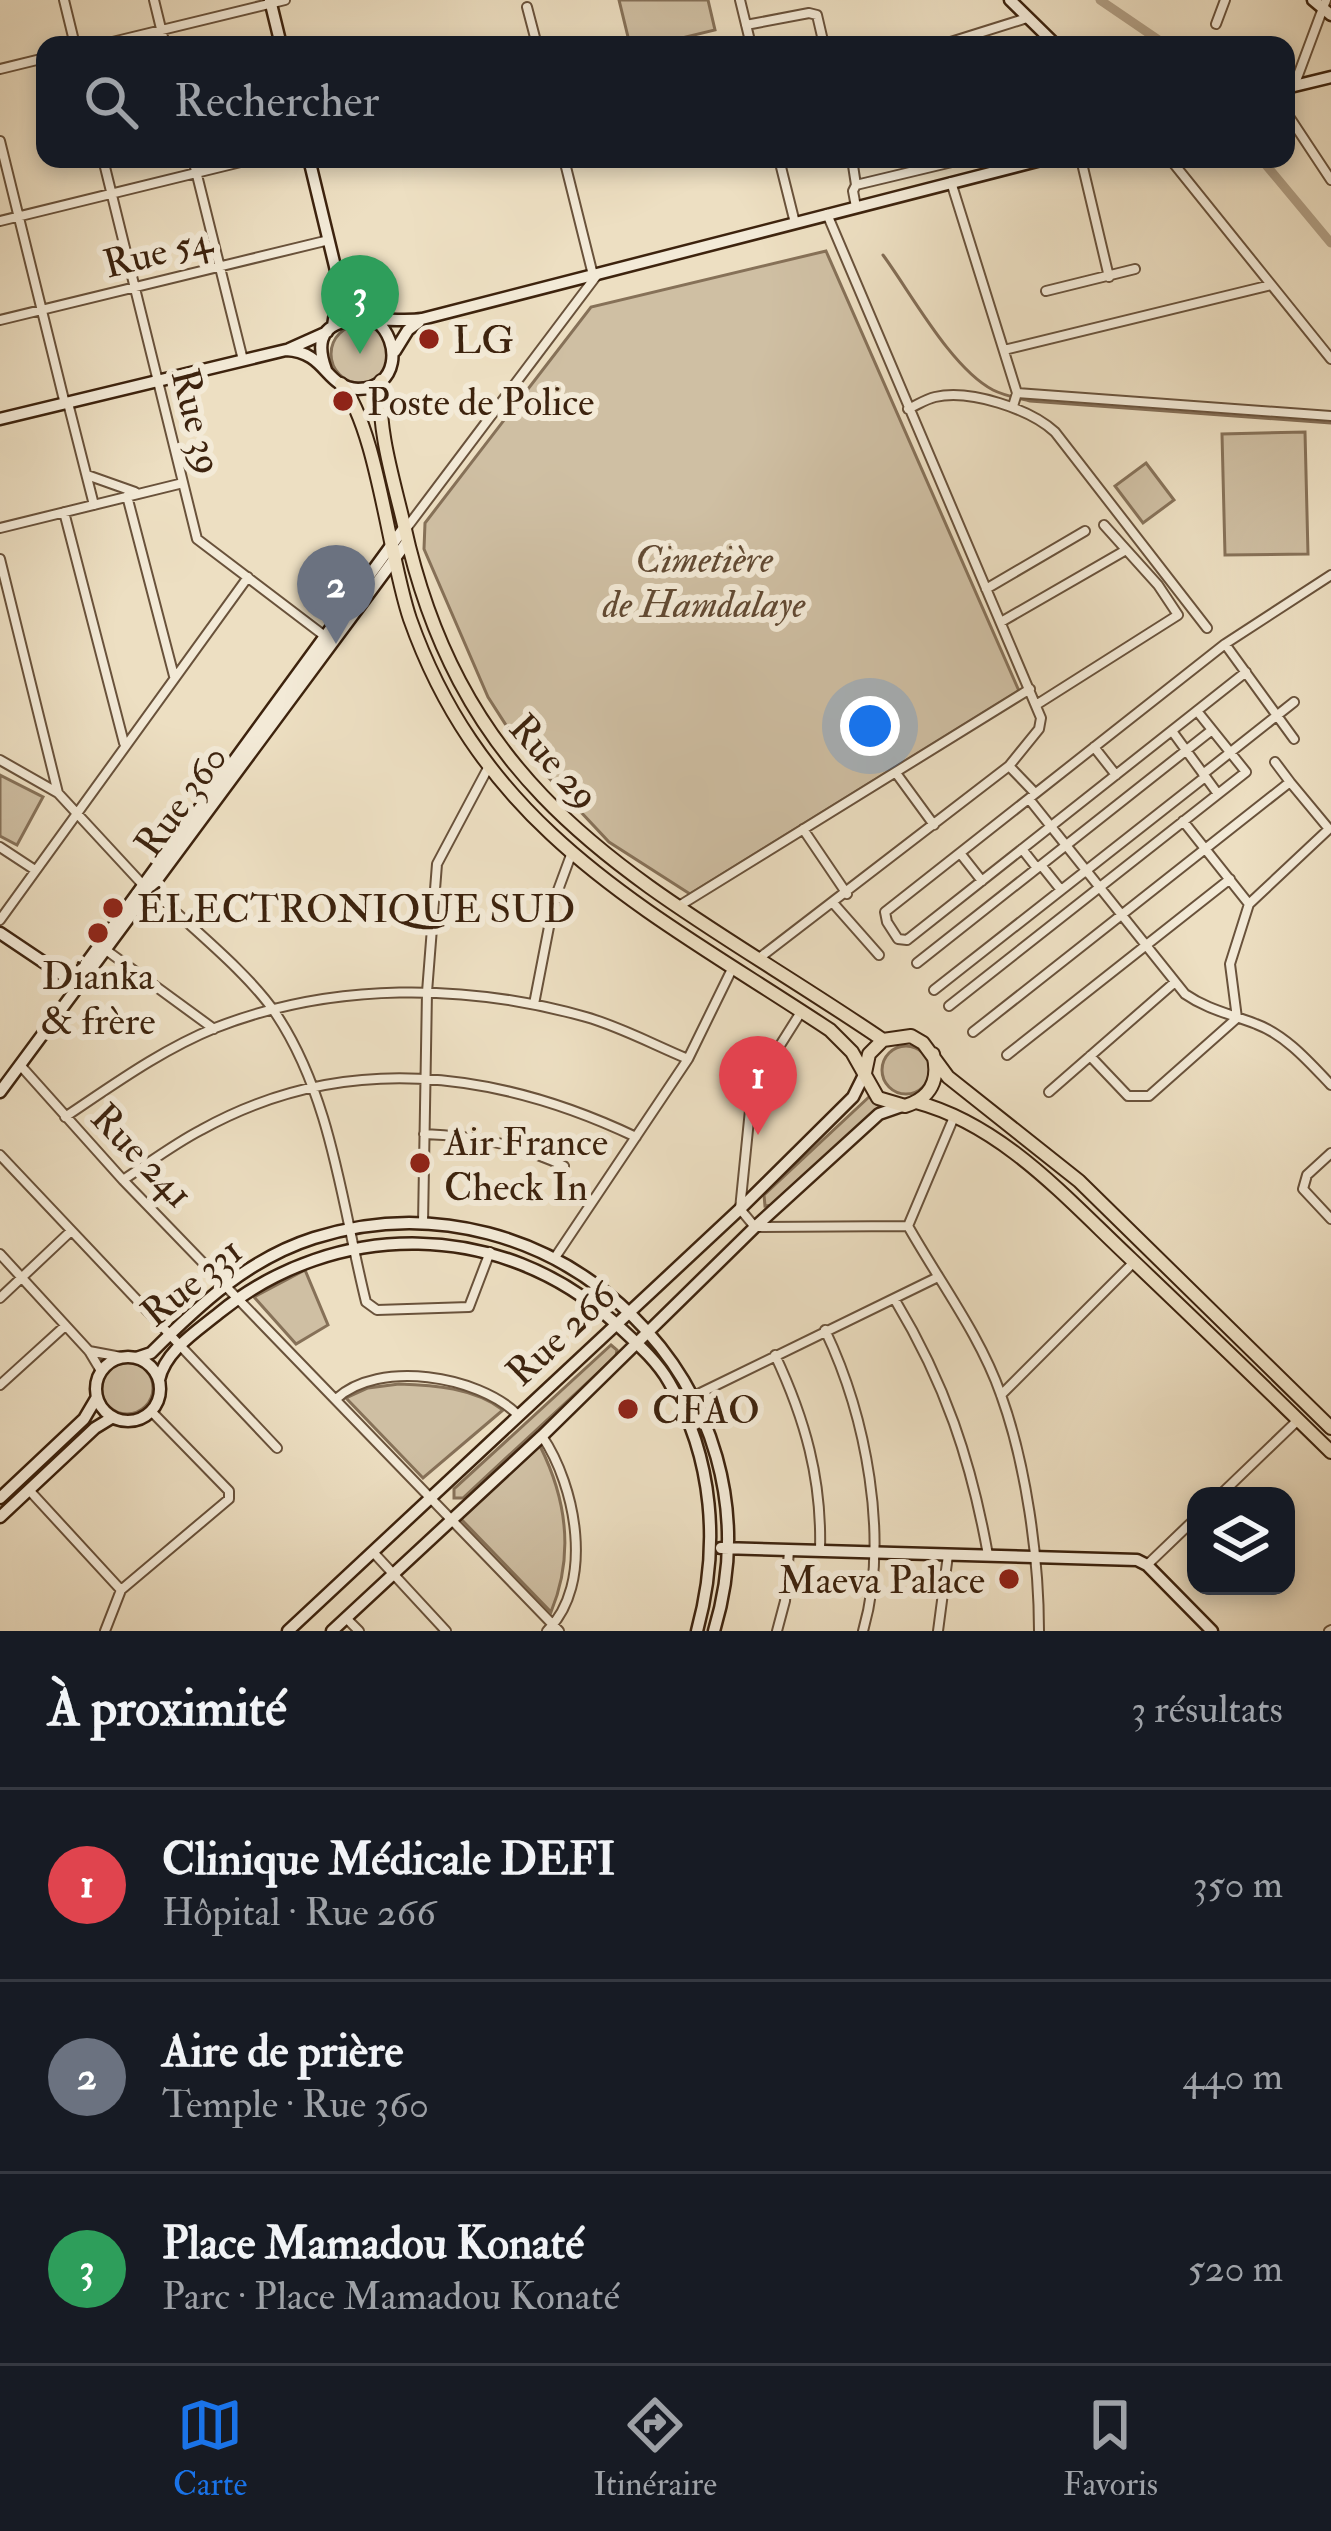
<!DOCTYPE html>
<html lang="fr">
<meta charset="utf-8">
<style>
body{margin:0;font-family:"IM FELL Double Pica",serif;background:#20242c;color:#f1f3f6}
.controls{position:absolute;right:36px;bottom:36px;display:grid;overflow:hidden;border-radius:24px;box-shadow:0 6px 18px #0003}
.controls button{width:108px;height:108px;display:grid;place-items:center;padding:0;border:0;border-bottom:3px solid #363941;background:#171b24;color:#f1f3f6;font:60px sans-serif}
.you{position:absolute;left:870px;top:726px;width:42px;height:42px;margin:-30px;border:9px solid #fff;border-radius:50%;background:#1a73e8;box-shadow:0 0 0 18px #1a73e833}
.badge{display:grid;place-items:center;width:78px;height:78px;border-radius:50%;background:#1a73e8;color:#fff;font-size:39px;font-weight:700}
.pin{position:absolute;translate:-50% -99px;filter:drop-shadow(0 3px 6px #0008)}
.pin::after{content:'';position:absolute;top:63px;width:42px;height:36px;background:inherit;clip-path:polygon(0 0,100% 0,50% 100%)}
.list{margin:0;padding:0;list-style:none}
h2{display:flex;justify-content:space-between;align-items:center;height:156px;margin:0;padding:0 48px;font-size:51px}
h2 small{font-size:39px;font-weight:400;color:#9ea1a6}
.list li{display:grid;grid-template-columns:78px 1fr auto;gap:36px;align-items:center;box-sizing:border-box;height:192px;padding:0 48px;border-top:3px solid #363941}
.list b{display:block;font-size:45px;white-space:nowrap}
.list p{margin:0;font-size:39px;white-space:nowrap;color:#9ea1a6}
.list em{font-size:39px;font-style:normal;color:#9ea1a6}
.icon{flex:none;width:66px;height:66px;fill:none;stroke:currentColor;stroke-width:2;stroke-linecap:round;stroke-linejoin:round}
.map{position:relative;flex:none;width:1331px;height:1631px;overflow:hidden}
.search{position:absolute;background:#171b24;box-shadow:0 6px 18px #0003;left:36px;right:36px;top:36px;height:132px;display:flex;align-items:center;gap:30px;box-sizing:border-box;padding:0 42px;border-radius:24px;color:#9ea1a6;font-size:45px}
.sheet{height:732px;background:#171b24}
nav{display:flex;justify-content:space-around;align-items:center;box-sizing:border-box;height:168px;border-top:3px solid #363941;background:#171b24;font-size:33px;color:#9ea1a6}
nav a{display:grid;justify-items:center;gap:6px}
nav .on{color:#1a73e8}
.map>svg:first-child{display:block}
</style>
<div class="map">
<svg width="1331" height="1631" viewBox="0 0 1331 1631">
<rect width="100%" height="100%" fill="#eddfc2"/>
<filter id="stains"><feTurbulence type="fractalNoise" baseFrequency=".00167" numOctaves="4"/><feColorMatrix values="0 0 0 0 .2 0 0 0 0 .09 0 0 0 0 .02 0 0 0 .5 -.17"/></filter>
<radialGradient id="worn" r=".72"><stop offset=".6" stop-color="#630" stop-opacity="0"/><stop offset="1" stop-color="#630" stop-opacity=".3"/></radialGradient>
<path fill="#cfbfa3" stroke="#867158" stroke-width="3" d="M619,0h89l7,30 -62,15h-23z
M826,251l193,440 -329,203 -81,-52 -89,-95 -32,-50 -64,-148 1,-26 166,-216z
M331 354a29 29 0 1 1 58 0a29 29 0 1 1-58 0Z
M1305,432l3,122 -83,1 -3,-121z
M1146,463l28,37 -31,23 -28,-37z
M0,775l43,22 -26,48 -17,-9z
M882 1070a24 24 0 1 1 48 0a24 24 0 1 1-48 0Z
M870,1096l10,10 -107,99 -8,1 -1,-11z
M305,1270l23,55 -32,19 -42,-47z
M611,1345l6,5 -1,6 -153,142h-9v-9z
M101 1388a26 26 0 1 1 52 0a26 26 0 1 1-52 0Z
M399,1384c35,1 75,4 104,26l-80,68 -77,-80 22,-10z
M540,1446c27,54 34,110 11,166l-90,-93z"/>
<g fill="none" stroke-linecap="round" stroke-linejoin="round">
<path stroke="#836d55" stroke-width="3" d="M883,255c28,38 68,113 110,135 12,6 25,8 37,11l301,22"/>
<path stroke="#b19f85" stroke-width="9" d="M1100,0l66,45
M1261,159l70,84"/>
<g stroke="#69523b" stroke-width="12">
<path id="street" d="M64,0l11,45
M154,0l11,45
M740,0l11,45
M527,7l10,38
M1216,24l9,-24
M746,25l63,-12 8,2 7,30
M100,45l185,-45
M941,45l86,-27
M0,69l45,-11
M1294,86l32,-86
M1286,112l45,68
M0,141l65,263
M103,159l94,380 129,98
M193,159l50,201
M564,159l29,116
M779,159l16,64
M852,159l4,26
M1081,159l28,118
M1170,159l161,200
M951,182l66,211 -4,13
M856,207l-3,-16 3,-6 96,-23
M0,221l253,-62
M1046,291l89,-22
M0,320l329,-80
M1004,350l267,-65
M1017,393l314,23
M68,403l26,102
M908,409c9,-4 18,-10 27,-12 35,-8 95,12 120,35l152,196
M87,475l48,17
M127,496l47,180
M64,512l60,231
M0,528l183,-45
M405,530l192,-255
M0,559l58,234
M986,589l99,-58
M1001,622l125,-72
M1225,644l69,95
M1246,672l-339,268 -9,-1 -11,-17 -2,-10 340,-268 106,-69
M1036,705l142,-90 -20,-30 -54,-60
M1172,731l46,63
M1094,747l22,28
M0,760l58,33 86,93
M1009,766l26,27
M896,773l38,52
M1203,774l91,-72
M1029,799l156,195c23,16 46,20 71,30 30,11 54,39 75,61
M1183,821l66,83
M803,829l44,65
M0,847l35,23
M1022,849l15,19
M960,853l22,28
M1041,865l20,25
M152,890c37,36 96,82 124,124 56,84 66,192 90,288l11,8 92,-3 21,-55
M834,904l45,51
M679,906l351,-217
M0,920l248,-343
M106,950l108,79
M758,959l251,-193 30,-37 2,-11 -214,-504
M917,963l295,-233
M934,990l271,-213
M534,1004l20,-103 17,-46
M949,1006l297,-234 -49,-61
M801,1012l-49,78 -12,119 15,18 153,-1
M973,1032l317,-250 -15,-20
M1007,1055l223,-176
M1090,1056l38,40h21l88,-78 -7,-54 19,-60 80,-75 -39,-47
M20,1065l103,115 436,451
M1049,1092l126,-110
M65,1117c48,-32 96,-67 150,-89 117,-46 251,-45 371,-11 35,10 68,28 102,42
M424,1134c52,2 93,10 140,32
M1331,1153l-24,22 -4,14 28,30
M0,1155l277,293
M123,1180c26,-17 51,-36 78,-50 142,-79 294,-60 435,7
M423,1224l4,-232 10,-128 51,-96
M908,1226c31,55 72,109 93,169 25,69 38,163 38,236
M908,1226l46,-109
M0,1254l89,97 12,20
M554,1259l134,-200 45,-92
M0,1298l71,-67
M895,1300c50,83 76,160 93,255
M825,1330c41,86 65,208 38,301
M89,1351l32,6
M775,1355c30,64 47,124 45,195
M0,1385l65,-59
M1001,1395l133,-133
M694,1396l244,-119
M336,1399c43,-40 142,-23 181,15
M542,1436c34,50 53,148 5,195
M29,1490l92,100
M1219,1496l79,-76
M373,1552l73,79
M1147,1565l49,-47
M346,1618l13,13
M105,1631l16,-41 108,-91v-8l-78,-80
M777,1631l8,-30 4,-50
M938,1631l10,-76
M1329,1631l2,-1"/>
</g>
<g stroke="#3d230e" stroke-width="15">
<path id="secondary" d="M270,0l11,45
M1010,0l46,45
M1313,0l18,15
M1286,88l45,-11
M309,159l30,124 21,33
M333,326l6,-40
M289,349l38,-17
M395,351l13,-21 11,-8
M326,370c-26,-70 61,-45 96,-51l623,-160
M0,419l286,-69c41,2 39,38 72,39 40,0 44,-47 18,-68
M0,933l79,53
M77,976l327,-448
M0,1092l407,-550
M96 1389a32 32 0 1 1 64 0a32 32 0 1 1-64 0Z
M136,1358l15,-5c48,-48 97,-94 163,-115 240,-76 474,151 400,393
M159,1380c6,-29 38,-49 60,-67 117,-95 283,-93 395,9 19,18 42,37 55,60 45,76 51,166 28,249
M0,1498l84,-79 13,-22
M0,1517l95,-89 18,-11
M721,1548l416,12 10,5 65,66
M288,1631l452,-422 113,-112 12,-24
M332,1631l210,-195 213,-209 124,-113 23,-8"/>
</g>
<g stroke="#3d230e" stroke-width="16">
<path id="primary" d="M381,381c-4,48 12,97 23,144 64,292 254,362 479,515
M341,384c36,43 48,174 69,235 76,215 242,293 420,411l22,22 26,46 27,8c26,-8 35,-27 28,-52
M865,1073l4,-19 14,-14 28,-4 12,7 25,34 131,104 252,247
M916,1102c87,23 151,97 215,157 67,64 134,128 200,193"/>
</g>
<use href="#street" stroke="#f3ead7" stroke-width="8"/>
<use href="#secondary" stroke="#f3ead7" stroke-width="10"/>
<use href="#primary" stroke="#eddfc2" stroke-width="12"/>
</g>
<g fill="#8f2418" stroke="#f3ead7" stroke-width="4.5">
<circle cx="429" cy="339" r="12"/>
<circle cx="343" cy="401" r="12"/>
<circle cx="113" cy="908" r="12"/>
<circle cx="98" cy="933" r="12"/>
<circle cx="420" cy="1163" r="12"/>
<circle cx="628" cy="1409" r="12"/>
<circle cx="1009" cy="1579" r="12"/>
</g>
<g text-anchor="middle" stroke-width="12" stroke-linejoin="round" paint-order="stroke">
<g font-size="39" fill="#3d230e" stroke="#f3ead7">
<text transform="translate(157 251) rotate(-14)" y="14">Rue 54</text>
<text transform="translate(198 421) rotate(76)" y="14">Rue 39</text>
<text transform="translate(555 761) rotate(48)" y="14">Rue 29</text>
<text transform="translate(180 800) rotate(-54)" y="14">Rue 360</text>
<text transform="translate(143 1155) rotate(46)" y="14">Rue 241</text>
<text transform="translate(191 1281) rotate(-39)" y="14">Rue 331</text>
<text transform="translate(560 1333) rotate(-43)" y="14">Rue 266</text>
</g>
<g font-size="39" fill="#3d230e" stroke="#f3ead7" text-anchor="start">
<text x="453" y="353">LG</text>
<text x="367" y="415">Poste de Police</text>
<text x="137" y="922">ÉLECTRONIQUE SUD</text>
<text x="98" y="989" text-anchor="middle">Dianka<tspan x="98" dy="45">&amp; frère</tspan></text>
<text x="444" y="1155">Air France<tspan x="444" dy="45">Check In</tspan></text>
<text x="652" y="1423">CFAO</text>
<text x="985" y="1593" text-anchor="end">Maeva Palace</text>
</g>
<g font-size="39" font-style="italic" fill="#624a33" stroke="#f3ead7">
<text x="704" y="572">Cimetière<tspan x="704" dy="45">de Hamdalaye</tspan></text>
</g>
</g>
<rect width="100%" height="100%" filter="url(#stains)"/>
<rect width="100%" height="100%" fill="url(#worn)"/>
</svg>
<div class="controls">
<button><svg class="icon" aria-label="layers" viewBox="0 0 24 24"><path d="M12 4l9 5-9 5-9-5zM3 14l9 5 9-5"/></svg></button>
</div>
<div class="you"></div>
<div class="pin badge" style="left:758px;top:1135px;background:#e0444e">1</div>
<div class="pin badge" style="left:336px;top:644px;background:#6b7280">2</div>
<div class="pin badge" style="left:360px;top:354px;background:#2e9e5b">3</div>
<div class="search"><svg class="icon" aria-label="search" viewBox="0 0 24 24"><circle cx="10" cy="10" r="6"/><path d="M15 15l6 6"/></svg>Rechercher</div>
</div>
<section class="sheet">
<h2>À proximité<small>3 résultats</small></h2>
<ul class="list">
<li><span class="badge" style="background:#e0444e">1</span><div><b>Clinique Médicale DEFI</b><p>Hôpital · Rue 266</p></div><em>350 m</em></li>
<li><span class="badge" style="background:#6b7280">2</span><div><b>Aire de prière</b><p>Temple · Rue 360</p></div><em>440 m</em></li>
<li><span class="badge" style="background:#2e9e5b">3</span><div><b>Place Mamadou Konaté</b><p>Parc · Place Mamadou Konaté</p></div><em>520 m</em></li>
</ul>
</section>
<nav>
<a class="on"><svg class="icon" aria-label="map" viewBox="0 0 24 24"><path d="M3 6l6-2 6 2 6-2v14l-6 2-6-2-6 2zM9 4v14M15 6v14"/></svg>Carte</a>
<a><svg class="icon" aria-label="directions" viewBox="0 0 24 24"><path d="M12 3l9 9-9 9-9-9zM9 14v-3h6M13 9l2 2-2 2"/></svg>Itinéraire</a>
<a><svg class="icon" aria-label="saved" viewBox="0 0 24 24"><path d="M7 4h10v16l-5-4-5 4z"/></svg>Favoris</a>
</nav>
